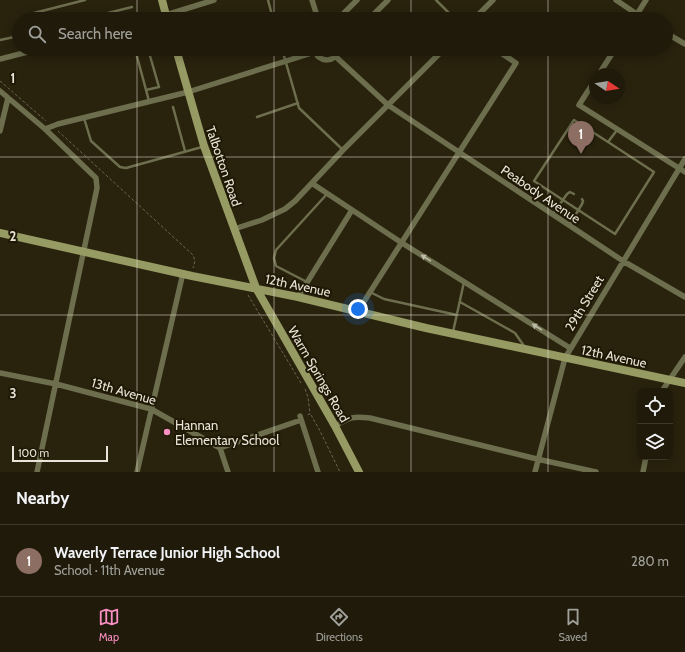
<!DOCTYPE html>
<meta charset="utf-8">
<style>
body{margin:0;font-family:Cabin,sans-serif;background:#272313;color:#f1f3f6}
.controls{position:absolute;right:12px;bottom:12px;display:grid;overflow:hidden;border-radius:8px;box-shadow:0 2px 10px #0003}
.controls button{width:36px;height:36px;display:grid;place-items:center;padding:0;border:0;border-bottom:1px solid #3c382b;background:#1f1a0a;color:#f1f3f6;font:20px sans-serif}
.compass{position:absolute;left:589px;top:68px;width:36px;height:36px;border-radius:50%;background:#1f1a0a;box-shadow:0 2px 10px #0003;rotate:102deg}
.scale{position:absolute;left:12px;bottom:10px;width:96px;box-sizing:border-box;padding-left:4px;border:2px solid #e9e4d8;border-top:0;font-size:11px;line-height:14px;white-space:nowrap;color:#e9e4d8;-webkit-text-stroke:3px #1f1804;paint-order:stroke}
.you{position:absolute;left:358px;top:309px;width:14px;height:14px;margin:-10px;border:3px solid #fff;border-radius:50%;background:#1a73e8;box-shadow:0 0 0 6px #1a73e833}
.badge{display:grid;place-items:center;width:26px;height:26px;border-radius:50%;background:#fc8fc3;color:#fff;font-size:13px;font-weight:700}
.pin{position:absolute;translate:-50% -33px;filter:drop-shadow(0 1px 2px #0008)}
.pin::after{content:'';position:absolute;top:21px;width:14px;height:12px;background:inherit;clip-path:polygon(0 0,100% 0,50% 100%)}
.list{margin:0;padding:0;list-style:none}
h2{display:flex;justify-content:space-between;align-items:center;height:52px;margin:0;padding:0 16px;font-size:17px}
h2 small{font-size:13px;font-weight:400;color:#a1a19c}
.list li{display:grid;grid-template-columns:26px 1fr auto;gap:12px;align-items:center;box-sizing:border-box;height:72px;padding:0 16px;border-top:1px solid #3c382b}
.list b{display:block;font-size:15px;white-space:nowrap}
.list p{margin:0;font-size:13px;white-space:nowrap;color:#a1a19c}
.list em{font-size:13px;font-style:normal;color:#a1a19c}
.icon{flex:none;width:22px;height:22px;fill:none;stroke:currentColor;stroke-width:2;stroke-linecap:round;stroke-linejoin:round}
.map{position:relative;flex:none;width:685px;height:472px;overflow:hidden}
.search{position:absolute;background:#1f1a0a;box-shadow:0 2px 10px #0003;left:12px;right:12px;top:12px;height:44px;display:flex;align-items:center;gap:10px;box-sizing:border-box;padding:0 14px;border-radius:22px;color:#a1a19c;font-size:15px}
.sheet{height:124px;background:#1f1a0a}
nav{display:flex;justify-content:space-around;align-items:center;box-sizing:border-box;height:56px;border-top:1px solid #3c382b;background:#1f1a0a;font-size:11px;color:#a1a19c}
nav a{display:grid;justify-items:center;gap:2px}
nav .on{color:#fc8fc3}
.map>svg:first-child{display:block}
</style>
<div class="map">
<svg width="685" height="472" viewBox="0 0 685 472">
<rect width="100%" height="100%" fill="#29220d"/>
<g fill="none" stroke-linecap="round" stroke-linejoin="round">
<path stroke="#6a6452" stroke-width="1" stroke-dasharray="3 2" stroke-linecap="butt" d="M0,81l46,40
M58,131l135,124 2,6 -2,7
M248,295l53,88
M305,389l3,8 2,17 -4,1
M311,415l8,14 21,43"/>
<path stroke="#6c6e4d" stroke-width="2.5" d="M268,0l5,19
M436,0l19,19
M31,19l3,-6 51,-13
M84,19l48,-12
M0,40l19,-4
M135,49l14,52
M282,49l17,59 44,42
M146,90l13,-3 -11,-38
M173,107l12,44
M257,117l41,-14
M84,118l7,23 29,26 6,1 76,-21
M608,142l-34,-22 -40,61 81,53 39,-62 -46,-30 9,-12
M553,214l14,-20 3,-2 4,2
M570,224l12,-20 1,-3 -1,-2
M307,282l-31,-16 -2,-8 2,-8 51,-56
M370,292l14,7 73,16
M460,302l55,31 9,13
M453,332l11,-50"/>
<path stroke="#6c6e4d" stroke-width="5.5" d="M312,0l6,19
M616,0l28,19
M153,19l61,-19
M343,19l1,-6 13,-13
M369,19l19,-19
M474,19l19,-19
M634,19l12,-19
M666,33l19,11
M314,49c4,15 22,14 26,0
M336,57l52,48 235,156 62,36
M0,59l39,-10
M599,74l16,-25
M595,80l-16,25 106,67
M0,91l45,38 51,49 1,10 -60,284
M45,129l13,-5 130,-32 127,-40
M0,131l8,-33
M313,184l89,59 168,105
M234,229l28,-9 23,-11 10,-8 48,-51 101,-101
M298,297l54,-87
M358,311l158,-248 -21,-14
M0,373l56,11 95,25 69,39 81,-28
M662,391l23,-34
M300,416l18,56
M335,426c15,-9 18,-10 35,-8l167,41 59,13
M220,448l8,24
M137,472l46,-199
M535,472l30,-114 120,-199
M643,472l3,-15"/>
<path stroke="#969a63" stroke-width="8" d="M162,0l5,19
M176,49l28,97 52,142 79,138 24,46
M0,233l192,43 106,21 128,31 259,55"/>
</g>
<defs><path id="oneway-solid" d="M-6-.8H1V-3.2L6.5 0L1 3.2V.8H-6Z"/></defs>
<g fill="#bdbba7">
<use href="#oneway-solid" transform="translate(426 258) rotate(-148)"/>
<use href="#oneway-solid" transform="translate(537 327) rotate(-148)"/>
</g>
<path fill="none" stroke="#e9e4d8" stroke-width="1" stroke-opacity="0.55" d="M137,0v19M274,0v19M411,0v19M548,0v19M137,49v423M274,49v423M411,49v423M548,49v423M0,157h685M0,315h685"/>
<circle fill="#fc8fc3" stroke="#1f1804" stroke-width="1.5" cx="167" cy="432" r="4"/>
<g text-anchor="middle" stroke-width="4" stroke-linejoin="round" paint-order="stroke">
<g font-size="13" fill="#e9e4d8" stroke="#1f1804">
<text transform="translate(224 166) rotate(71)" y="5">Talbotton Road</text>
<text transform="translate(541 194) rotate(34)" y="5">Peabody Avenue</text>
<text transform="translate(298 285) rotate(12)" y="5">12th Avenue</text>
<text transform="translate(584 303) rotate(-59)" y="5">29th Street</text>
<text transform="translate(614 356) rotate(12)" y="5">12th Avenue</text>
<text transform="translate(319 374) rotate(60)" y="5">Warm Springs Road</text>
<text transform="translate(124 391) rotate(16)" y="5">13th Avenue</text>
</g>
<g font-size="13" fill="#e9e4d8" stroke="#1f1804" text-anchor="start">
<text x="175" y="430">Hannan<tspan x="175" dy="15">Elementary School</tspan></text>
</g>
</g>
<g font-size="13" text-anchor="middle" font-weight="bold" fill="#e9e4d8" stroke="#1f1804" stroke-width="4" stroke-linejoin="round" paint-order="stroke">
<text x="13" y="83">1</text>
<text x="13" y="241">2</text>
<text x="13" y="398">3</text>
</g>
</svg>
<div class="controls">
<button><svg class="icon" aria-label="locate" viewBox="0 0 24 24"><circle cx="12" cy="12" r="6"/><path d="M12 2v4M12 18v4M2 12h4M18 12h4"/></svg></button>
<button><svg class="icon" aria-label="layers" viewBox="0 0 24 24"><path d="M12 4l9 5-9 5-9-5zM3 14l9 5 9-5"/></svg></button>
</div>
<svg class="compass" viewBox="-18 -18 36 36"><path d="M0-13l5 13h-10z" fill="#e53935"/><path d="M0 13l5-13h-10z" fill="#a1a19c"/></svg>
<div class="scale">100 m</div>
<div class="you"></div>
<div class="pin badge" style="left:581px;top:154px;background:#8d6e63">1</div>
<div class="search"><svg class="icon" aria-label="search" viewBox="0 0 24 24"><circle cx="10" cy="10" r="6"/><path d="M15 15l6 6"/></svg>Search here</div>
</div>
<section class="sheet">
<h2>Nearby<small></small></h2>
<ul class="list">
<li><span class="badge" style="background:#8d6e63">1</span><div><b>Waverly Terrace Junior High School</b><p>School · 11th Avenue</p></div><em>280 m</em></li>
</ul>
</section>
<nav>
<a class="on"><svg class="icon" aria-label="map" viewBox="0 0 24 24"><path d="M3 6l6-2 6 2 6-2v14l-6 2-6-2-6 2zM9 4v14M15 6v14"/></svg>Map</a>
<a><svg class="icon" aria-label="directions" viewBox="0 0 24 24"><path d="M12 3l9 9-9 9-9-9zM9 14v-3h6M13 9l2 2-2 2"/></svg>Directions</a>
<a><svg class="icon" aria-label="saved" viewBox="0 0 24 24"><path d="M7 4h10v16l-5-4-5 4z"/></svg>Saved</a>
</nav>
